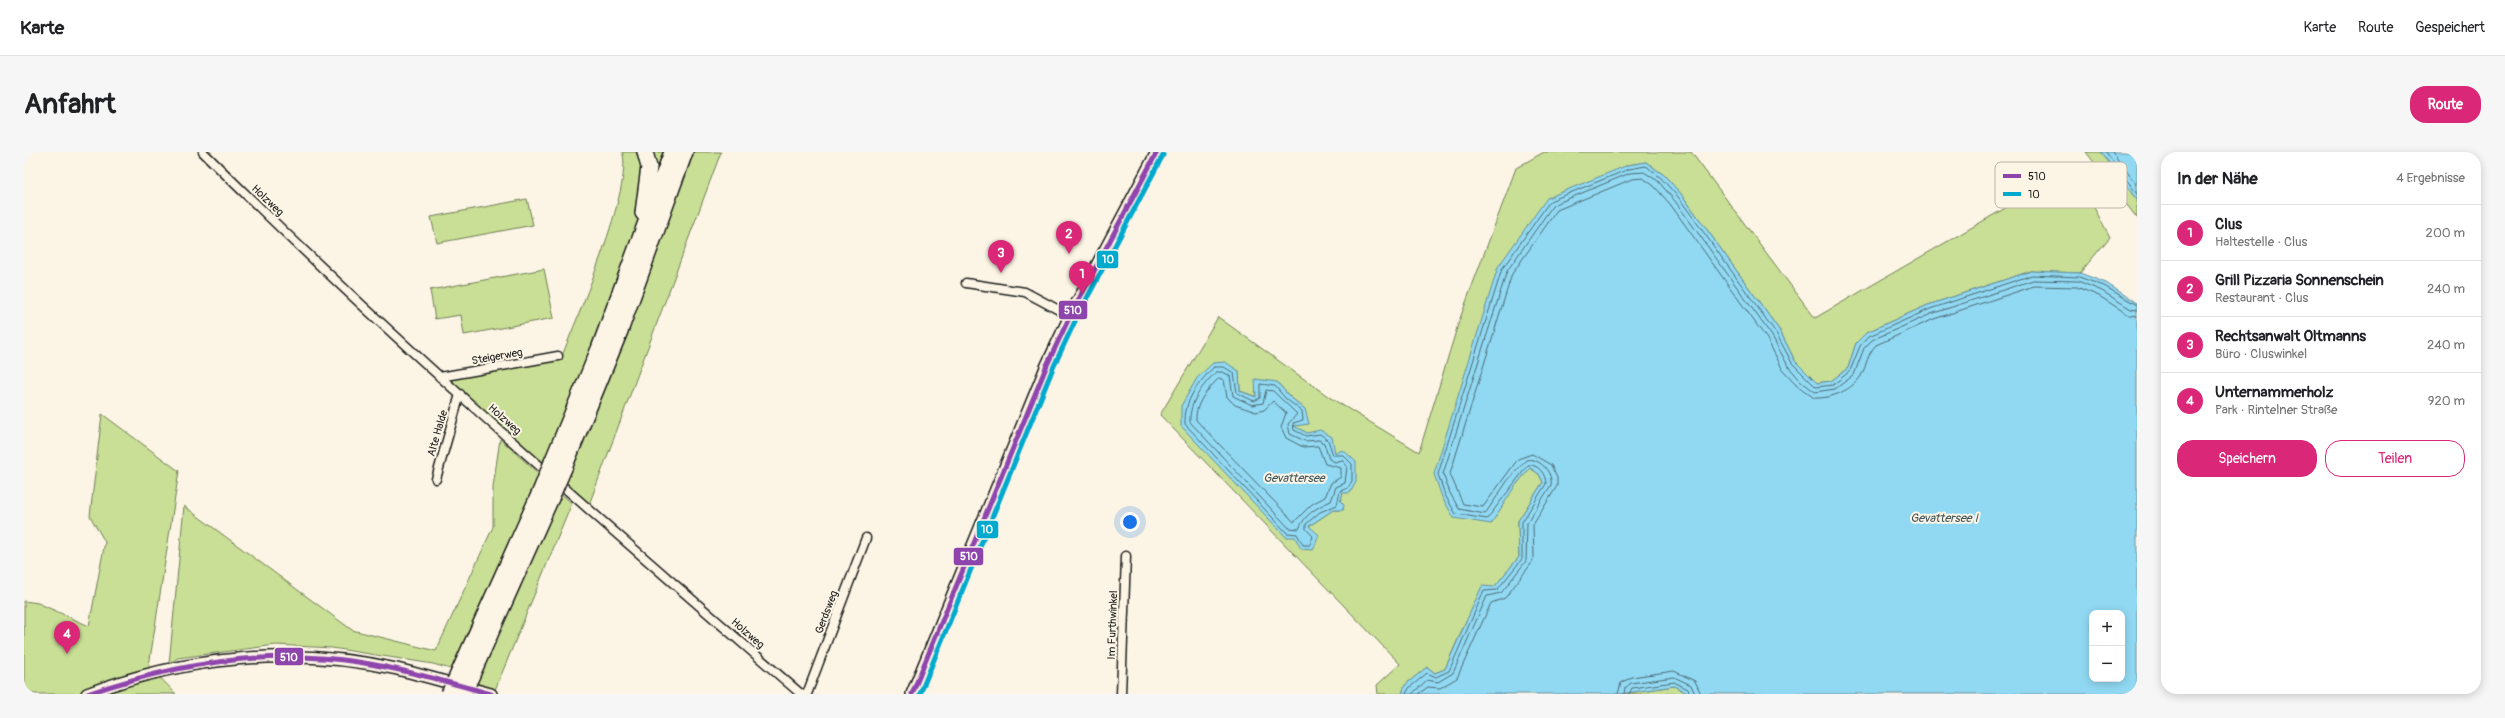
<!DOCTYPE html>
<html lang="de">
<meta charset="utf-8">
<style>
body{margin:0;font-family:Pangolin,sans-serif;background:#f6f6f6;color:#202124}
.controls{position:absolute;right:12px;bottom:12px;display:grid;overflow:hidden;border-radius:8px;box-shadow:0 2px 10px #0003}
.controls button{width:36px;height:36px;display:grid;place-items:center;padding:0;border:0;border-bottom:1px solid #e0e0e0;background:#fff;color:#202124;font:20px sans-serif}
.you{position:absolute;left:1106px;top:370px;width:14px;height:14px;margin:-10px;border:3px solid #fff;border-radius:50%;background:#1a73e8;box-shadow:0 0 0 6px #1a73e833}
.badge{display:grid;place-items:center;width:26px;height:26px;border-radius:50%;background:#db2777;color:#fff;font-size:13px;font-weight:700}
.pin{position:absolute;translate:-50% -33px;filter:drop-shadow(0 1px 2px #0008)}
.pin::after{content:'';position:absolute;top:21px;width:14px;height:12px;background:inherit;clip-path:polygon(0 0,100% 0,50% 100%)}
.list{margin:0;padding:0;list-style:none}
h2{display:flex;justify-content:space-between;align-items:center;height:52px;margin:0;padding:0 16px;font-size:17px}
h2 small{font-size:13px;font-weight:400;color:#757577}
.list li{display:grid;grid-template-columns:26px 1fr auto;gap:12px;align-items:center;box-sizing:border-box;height:56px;padding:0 16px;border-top:1px solid #e0e0e0}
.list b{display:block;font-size:15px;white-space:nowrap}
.list p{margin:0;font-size:13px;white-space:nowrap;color:#757577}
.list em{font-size:13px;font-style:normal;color:#757577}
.actions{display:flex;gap:8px;padding:12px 16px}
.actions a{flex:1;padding:9px 0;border:1px solid #db2777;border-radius:16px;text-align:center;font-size:14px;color:#db2777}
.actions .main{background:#db2777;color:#fff}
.map{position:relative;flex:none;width:2113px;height:542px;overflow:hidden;border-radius:16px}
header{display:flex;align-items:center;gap:24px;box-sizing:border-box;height:56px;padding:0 20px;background:#fff;border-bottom:1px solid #e0e0e0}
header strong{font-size:19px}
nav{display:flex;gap:22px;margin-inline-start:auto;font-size:14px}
.intro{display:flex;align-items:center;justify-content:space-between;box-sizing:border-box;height:96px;padding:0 24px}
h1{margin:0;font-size:28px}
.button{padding:10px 18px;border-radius:16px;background:#db2777;color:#fff;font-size:14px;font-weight:700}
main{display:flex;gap:24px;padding:0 24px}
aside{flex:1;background:#fff;border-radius:16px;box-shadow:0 2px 10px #0003}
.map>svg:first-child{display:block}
</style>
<header>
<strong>Karte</strong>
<nav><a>Karte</a><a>Route</a><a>Gespeichert</a></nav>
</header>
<div class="intro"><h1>Anfahrt</h1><a class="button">Route</a></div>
<main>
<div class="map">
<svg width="2113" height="542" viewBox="0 0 2113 542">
<rect width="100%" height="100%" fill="#fcf5e5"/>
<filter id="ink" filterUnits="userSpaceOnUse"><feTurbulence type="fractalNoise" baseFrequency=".025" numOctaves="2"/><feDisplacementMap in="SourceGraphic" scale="8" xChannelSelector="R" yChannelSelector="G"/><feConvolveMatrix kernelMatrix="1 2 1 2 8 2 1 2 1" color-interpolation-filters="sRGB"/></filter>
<g filter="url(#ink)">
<path fill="#c8df95" stroke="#727e58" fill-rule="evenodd" d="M598,0h41l-7,22 27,10 11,-32h27l-134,358 -147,-132 122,-22c14,-36 73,-173 60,-204z
M1520,0h147l124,166 258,-149 37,68 -30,36 -49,-2 -103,34 -61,27 -11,11 -8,25 -17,13 -14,2 -22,-22 -15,-30 -98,-136 -18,-20 -18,-13 -18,3 -113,321 15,-18 9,6 4,8 -25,39 1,36 -54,66 -20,46 -10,4 -8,-6 -22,18 -3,9h-24l-1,-9 23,-21 -240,-249 58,-98 111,80 90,55 40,-131 57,-153zM1189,211l26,8 1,20 17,6 -2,-6 22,-9 12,14 16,13 -12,17 14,7 28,20 8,40 -3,8 3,9h-10l-24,16z
M2062,0h15l36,48v18z
M503,47l6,26 -96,18 -6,-26z
M520,117l10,49 -90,17 -3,-20 -26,4 -5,-29z
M78,262l77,57 -30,195 27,28h-152v-93l14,2 51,23 16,-84 -15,-26z
M476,287l40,36 -86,195 -21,-6 -101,-16 -56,-3 -98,13 -9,6 15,-158 168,124 84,21 57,-124v-40z
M536,341l12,10 -77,187 -19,-7z
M1650,534l15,8h-68z"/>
<path fill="#91d9f3" stroke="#628d9d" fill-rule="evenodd" d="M2077,0h36v48z
M1622,10l18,13 18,20 98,136 15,30 22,22 14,-2 17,-13 8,-25 11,-11 61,-27 103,-34 49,2 26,10 31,20v391h-448l-15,-8 -54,8h-218l3,-9 22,-18 8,6 10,-4 37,-83 12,1 25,-30 -1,-36 25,-39 -4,-8 -9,-6 -15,18 -24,38 -37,-6 -12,-21 -8,-23 64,-207 49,-69 81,-33zM2068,461h30v66h-30z
M1201,210l14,9 1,20 16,6 -1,-18 22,3 12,14 16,13 4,15 -15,2 13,7 13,-3 12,7 3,16 8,-3 13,12v20l-6,11h-7l-3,8 4,4 -1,5h-10l-24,16 10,9 -6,15 -12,-1 -6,-12h-9l-105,-111v-20l16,-28 16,-15z"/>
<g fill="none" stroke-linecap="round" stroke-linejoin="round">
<path stroke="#4b6872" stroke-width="1" d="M2082,0l31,42
M2088,0l25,33
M1190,215h10l10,6 3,20 17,8 6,-3v-14l15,2 11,13 16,12 1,9 -10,3 1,7 12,6 14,-2 8,6 5,15h10l9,9v17l-4,7 -8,3 -3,14 -17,7 -14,12v5l7,7 -3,9h-7l-6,-11 -10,-1 -102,-109c-1,-24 13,-41 29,-57z
M1192,220h7l7,4 3,20 19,9 11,-2 3,-13 7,1 24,23 -9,10 2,10 15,7 14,-1 5,3 5,16 6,3 7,-2 5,6 -2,17 -9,4 -5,14c-14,6 -27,14 -32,28l-10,-1 -99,-106c-1,-20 12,-36 26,-50z
M1195,226l5,2 3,17 8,8 21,7 8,-2 9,-9 13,12 -5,14 5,11 17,9 15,-1 7,18 16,4v9l-10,6 -6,14 -13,7 -18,18 -98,-102c-1,-17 12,-31 23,-42z
M1382,542l3,-6 18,-15 9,4 13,-6 35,-80 13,-1 25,-31v-37l24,-38c0,-10 -8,-20 -18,-19l-41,54 -31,-5 -11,-19 -7,-21 64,-205 48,-68 79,-32 17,-3 15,12 18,20 97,135 16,30 24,24 17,-2 17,-14 10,-25 9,-10 61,-27 102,-34 47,2 25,9 33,19
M1388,542l15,-14 11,2 15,-9 34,-77 14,-3 25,-32 1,-38 24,-38c2,-13 -12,-28 -25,-25l-18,20 -23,34 -26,-5 -9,-16 -7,-19 64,-203 46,-66 77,-32 14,-1 14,9 17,20 97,135 16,30 13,15 14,11 20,-3 19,-14 10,-27 8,-8 59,-26 102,-34 45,1 24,10 29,18 6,1
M1394,542l10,-7 12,1 17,-10 34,-75 14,-5 26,-34 3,-7 -1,-32 24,-39v-8l-6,-13 -19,-11 -14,5 -35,48 -20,-3 -13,-30 62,-200 45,-64 75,-31 11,-1 11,8 16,18 97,135 16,31 14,15 17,13c17,1 38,-8 47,-22 6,-11 6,-22 15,-31l58,-26 100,-33 43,1 22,9 30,19 8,1
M1594,542l3,-11 11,-6 42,-6 21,10 6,13
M1600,542l1,-6 6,-5 43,-6 17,8 4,9
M1605,542l3,-6 42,-6 14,7 2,5"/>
<g stroke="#1c1c1c" stroke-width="11">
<path id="street" d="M179,0c190,190 395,366 598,542
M942,131l59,9 45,24
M416,225l118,-21
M412,327l24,-85
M783,542l59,-156
M1097,542l5,-138"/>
</g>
<g stroke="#1c1c1c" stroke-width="14">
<path id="secondary" d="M63,542c98,-38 207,-48 310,-25 32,8 63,17 94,25
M888,542l135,-329 23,-49 87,-164"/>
</g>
<g stroke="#1c1c1c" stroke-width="18">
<path id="highway" d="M619,61l6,-46 -4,-15
M528,310l47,-113 73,-197
M540,316l56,-137 65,-179
M435,520l82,-182
M447,525l80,-179"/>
</g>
<use href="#street" stroke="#fcf5e5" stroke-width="8"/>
<use href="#secondary" stroke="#fcf5e5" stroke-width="11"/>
<use href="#highway" stroke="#fcf5e5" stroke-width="15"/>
<g stroke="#1c1c1c" stroke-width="18" stroke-linecap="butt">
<path id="highway-bridge" d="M517,338l11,-28
M527,346l13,-30
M425,542l10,-22
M439,542l8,-17"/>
</g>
<use href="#highway-bridge" stroke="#fcf5e5" stroke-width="15"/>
<g stroke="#fcf5e5" stroke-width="8">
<path id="bus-1" d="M63,542c88,-30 179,-46 271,-32 45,7 89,20 133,32
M888,542l135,-329 23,-49 87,-164"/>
</g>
<g stroke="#fcf5e5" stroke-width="8">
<path id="bus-2" d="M896,542l133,-326 23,-49 87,-164"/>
</g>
<use href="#bus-1" stroke="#8e44ad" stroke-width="5"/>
<use href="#bus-2" stroke="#00a9ce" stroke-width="5"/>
</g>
</g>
<g text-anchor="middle" stroke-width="4" stroke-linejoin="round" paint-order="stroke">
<g font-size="11" fill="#1c1c1c" stroke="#fcf5e5">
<text transform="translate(244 48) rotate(44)" y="4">Holzweg</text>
<text transform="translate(473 204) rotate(-10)" y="4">Steigerweg</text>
<text transform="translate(481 267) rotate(42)" y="4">Holzweg</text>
<text transform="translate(413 281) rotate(-74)" y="4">Alte Halde</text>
<text transform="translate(802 460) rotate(-69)" y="4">Gerdsweg</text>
<text transform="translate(1088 473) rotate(-88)" y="4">Im Furthwinkel</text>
<text transform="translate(724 481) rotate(41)" y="4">Holzweg</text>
</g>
<g font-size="12" font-style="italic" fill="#3f555c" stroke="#fcf5e5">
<text x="1270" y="330">Gevattersee</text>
<text x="1920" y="370">Gevattersee I</text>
</g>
</g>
<rect x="1971" y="10" width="132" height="46" rx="6" fill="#fcf5e5" stroke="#b9b4a9" stroke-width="1"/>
<rect x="1979" y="22" width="18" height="4" fill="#8e44ad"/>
<rect x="1979" y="40" width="18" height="4" fill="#00a9ce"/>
<g font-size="11" fill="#1c1c1c">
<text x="2004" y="28">510</text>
<text x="2004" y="46">10</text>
</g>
<g stroke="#fcf5e5" stroke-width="1.5">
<rect x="1072" y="98" width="23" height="19" rx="4" fill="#00a9ce"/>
<rect x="1034" y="148" width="30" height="20" rx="4" fill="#8e44ad"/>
<rect x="952" y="368" width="23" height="19" rx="4" fill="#00a9ce"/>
<rect x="929" y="395" width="31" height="19" rx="4" fill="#8e44ad"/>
<rect x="250" y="495" width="30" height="19" rx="4" fill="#8e44ad"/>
</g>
<g font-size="11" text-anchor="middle" font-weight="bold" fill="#fff">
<text x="1084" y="111">10</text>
<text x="1049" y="162">510</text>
<text x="963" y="381">10</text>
<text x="945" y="408">510</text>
<text x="265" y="509">510</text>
</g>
</svg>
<div class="controls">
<button>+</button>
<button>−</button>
</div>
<div class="you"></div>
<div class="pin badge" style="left:1058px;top:142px">1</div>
<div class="pin badge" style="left:1045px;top:102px">2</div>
<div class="pin badge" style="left:977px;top:121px">3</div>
<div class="pin badge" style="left:43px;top:502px">4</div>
</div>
<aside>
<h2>In der Nähe<small>4 Ergebnisse</small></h2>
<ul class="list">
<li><span class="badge">1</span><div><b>Clus</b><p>Haltestelle · Clus</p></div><em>200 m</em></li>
<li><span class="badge">2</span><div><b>Grill Pizzaria Sonnenschein</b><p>Restaurant · Clus</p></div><em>240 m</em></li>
<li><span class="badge">3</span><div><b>Rechtsanwalt Oltmanns</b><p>Büro · Cluswinkel</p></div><em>240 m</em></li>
<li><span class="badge">4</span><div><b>Unternammerholz</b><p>Park · Rintelner Straße</p></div><em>920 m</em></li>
</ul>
<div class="actions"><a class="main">Speichern</a><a>Teilen</a></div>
</aside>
</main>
